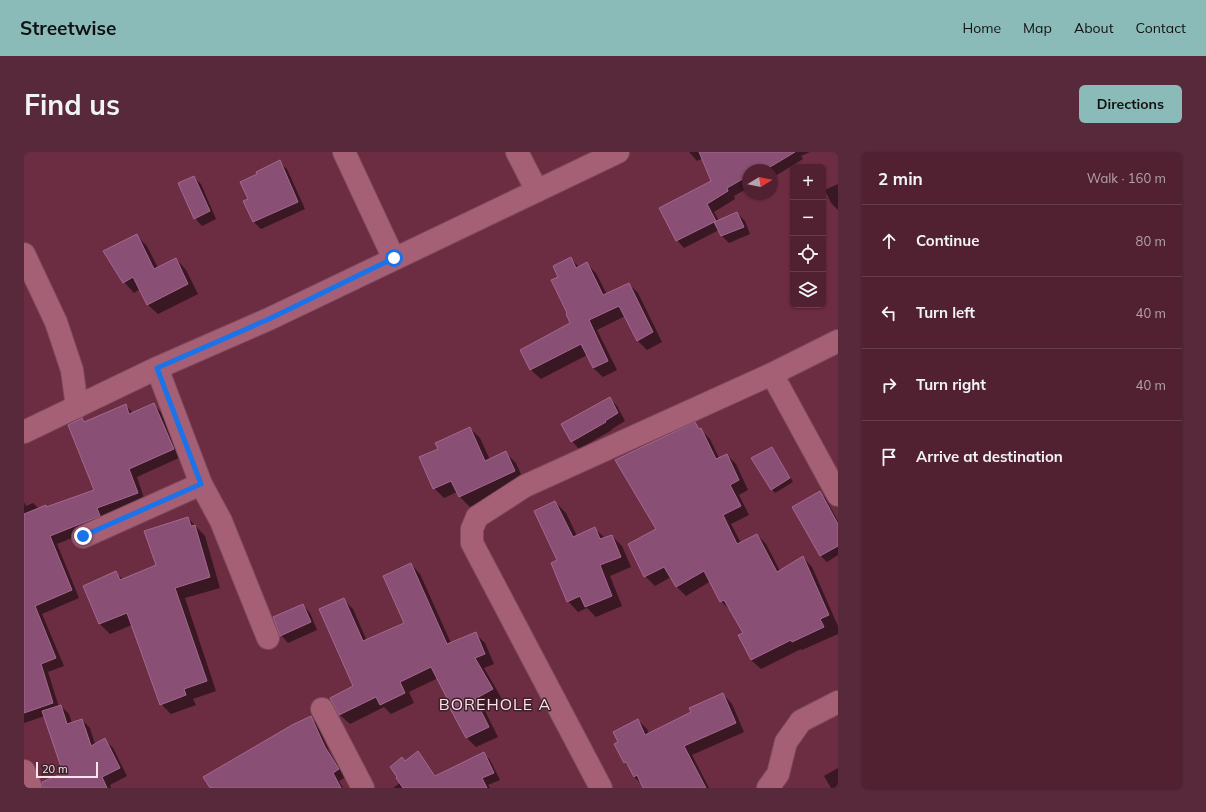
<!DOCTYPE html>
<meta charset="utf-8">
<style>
body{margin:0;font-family:Mulish,sans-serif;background:#57293a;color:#f1f3f6}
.controls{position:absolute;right:12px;top:12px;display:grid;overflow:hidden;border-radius:6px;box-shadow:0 1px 3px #0004}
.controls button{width:36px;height:36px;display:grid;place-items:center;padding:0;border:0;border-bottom:1px solid #673e4d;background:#512132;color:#f1f3f6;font:20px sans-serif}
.compass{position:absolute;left:718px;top:12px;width:36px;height:36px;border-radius:50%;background:#512132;box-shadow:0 1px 3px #0004;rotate:80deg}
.scale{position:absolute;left:12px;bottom:10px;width:62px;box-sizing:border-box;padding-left:4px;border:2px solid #fde4ea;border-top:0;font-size:11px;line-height:14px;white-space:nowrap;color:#fde4ea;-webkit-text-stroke:3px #3e212a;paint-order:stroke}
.stop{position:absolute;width:12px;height:12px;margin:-9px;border:3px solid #1a73e8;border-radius:50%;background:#fff}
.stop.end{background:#1a73e8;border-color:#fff;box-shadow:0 1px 4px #0008}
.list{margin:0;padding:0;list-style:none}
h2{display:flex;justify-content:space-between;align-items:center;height:52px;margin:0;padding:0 16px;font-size:17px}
h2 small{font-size:13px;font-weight:400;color:#b4a3ac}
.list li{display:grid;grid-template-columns:26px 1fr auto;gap:12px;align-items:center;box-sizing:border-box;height:72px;padding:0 16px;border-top:1px solid #673e4d}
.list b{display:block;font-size:15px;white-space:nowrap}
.list em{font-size:13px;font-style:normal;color:#b4a3ac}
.icon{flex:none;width:22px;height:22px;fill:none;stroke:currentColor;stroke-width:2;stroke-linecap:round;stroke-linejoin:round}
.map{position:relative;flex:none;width:814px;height:636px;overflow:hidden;border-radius:6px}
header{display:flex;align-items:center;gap:24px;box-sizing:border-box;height:56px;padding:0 20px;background:#8bbbb9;color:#111}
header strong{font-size:19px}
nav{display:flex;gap:22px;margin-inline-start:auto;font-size:14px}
.intro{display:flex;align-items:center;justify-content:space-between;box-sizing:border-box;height:96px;padding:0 24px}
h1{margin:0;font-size:28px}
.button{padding:10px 18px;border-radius:6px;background:#8bbbb9;color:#111;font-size:14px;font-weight:700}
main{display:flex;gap:24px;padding:0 24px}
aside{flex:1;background:#512132;border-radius:6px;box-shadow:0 1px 3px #0004}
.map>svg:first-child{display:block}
</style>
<header>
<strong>Streetwise</strong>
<nav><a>Home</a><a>Map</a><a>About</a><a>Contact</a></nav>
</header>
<div class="intro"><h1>Find us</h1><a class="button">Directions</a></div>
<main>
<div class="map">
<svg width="814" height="636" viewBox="0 0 814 636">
<rect width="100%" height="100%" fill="#6c2c42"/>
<path fill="#0007" fill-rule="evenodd" d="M665,0h26l-18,9z
M718,0h68l-9,4 2,3 -31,19v-8h-24v18l-14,8 1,3 -21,13 5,9 18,-8 8,8 5,13 -21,9 -7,-7 -3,-6 -35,18 -7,-8 35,-59z
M255,10l8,7 18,40 -44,20 -8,-8 -3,-21 8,-26z
M169,25l8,7 15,35 -14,7 -7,-8z
M814,32v26l-7,-7 -6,-13z
M113,84l10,10 11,22 18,-9 10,11 12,24 -40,20 -11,-10 -7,-15 -6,4 -10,-11z
M546,106l9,9 7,-4 10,10 11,22 22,-11 9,9 24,49 -15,8 -10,-10 -12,-24 -28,14 20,40 -14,7 -10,-9 -6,-13 -46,24 -10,-9 -10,-20 51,-26 -12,-47z
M585,246l8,8 8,15 -13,8v1l-33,19 -7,-8z
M130,253l8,8 19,44 -44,20 8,24 -38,23 -50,20 22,54 -37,16 22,52 -16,6 11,35 2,-1 8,8 3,9 10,-3 8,8 5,16 10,-4 8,8 14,28 -17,9 1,3h-51l4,-15 -19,-57 -21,7v-221l2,4 7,-3 6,6 6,-3 2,2 48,-18 -13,-71 4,4 40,-17 8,8zM60,576h2l7,22 -2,1z
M671,272l15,15 9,19 8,-3 9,9 12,26 -9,5 10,20 -18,9 10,19 16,-8 9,9 14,27 23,-14 9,10 26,59v8l-36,16 -1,-1 -40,20 -10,-9 -6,-27 -15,-23 -9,-9 -10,-20 -25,15 -9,-9 -6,-10 -16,9 -10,-10 -16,-32 29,-14z
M446,276l10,10 10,22 16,-7 10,10 8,18 -54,26 -10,-10 -3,-5 -13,6 -10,-10z
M748,296l3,4 18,30 -18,11 -3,-4z
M796,340l6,7 12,22v34l-11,7 -6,-6 -27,-48z
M531,350l11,11 11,23 18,-7 10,9 7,-2 10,10 9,21 -21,9 12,30 -26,11 -9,-9 -9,4 -10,-11 -10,-40z
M164,366l17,18 15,52 -35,10 31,93 -23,8 3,6 -25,9 -10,-10 -29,-79 -22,9 -10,-10 16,-51 7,7 34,-15z
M387,412l9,10 31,69 25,-9 9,9 9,21 -10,4 18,31 -18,10 14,28 -22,10 -9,-9 -29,-60 -29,14 5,11 -23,11 -7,-7 -34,17 -10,-9 -8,-17 23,-11 -12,-88 10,10 14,32 38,-18z
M279,453l7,8 7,17 -29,13 -7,-8z
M699,542l9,10 12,28 -52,23 17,33h-65l-2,-4 -8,-7 -4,-9 -5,-5 -10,-18 4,-2 19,-23 9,9 2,5 43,-22z
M286,565l7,7 14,31 15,22 -7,4 4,7h-132z
M394,601l6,7 13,17 8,-6 1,1 37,-19 7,7 10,20 -12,5 2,3h-97l7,-5 5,-21z
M814,616v20h-7l-7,-12z"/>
<path fill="#894f75" stroke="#a56890" d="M675,0h96l-30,18h-17v6l-21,12 1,3 -21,13 9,17 -40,20 -17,-33 52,-27z
M256,8l18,42 -45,20 -10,-21 5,-2 -8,-17 17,-8 -1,-2z
M170,24l16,35 -16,8 -16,-36z
M713,60l7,15 -23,9 -7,-14z
M113,82l17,35 22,-11 12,26 -41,21 -14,-28 -10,6 -20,-32z
M547,105l5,11 11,-6 16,33 26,-12 24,49 -16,9 -18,-35 -30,14 19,41 -15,7 -12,-24 -51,26 -10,-20 50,-27 -4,-9 1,-1 -16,-33 7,-3 -5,-11z
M586,245l8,16 -13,8 1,1 -35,20 -10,-18z
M130,251l20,46 -45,20 9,24 -41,15 3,8 -50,20 22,54 -37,16 21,52 -15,6 12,39 -29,10v-199l22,-9v2l48,-17 -26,-65 14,-7 2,4 42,-18 3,10z
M671,270l4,7 2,-1 15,31 11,-5 12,26 -9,5 11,21 -18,9 14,29 20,-10 20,38 26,-16 26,59 -9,4 4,8 -32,15 -1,-2 -40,20 -13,-25 5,-2 -19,-33 -4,2 -16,-31 -28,16 -12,-20 -20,10 -16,-33 28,-15 -41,-69z
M446,275l15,34 21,-10 9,20 -56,26 -8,-16 -18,8 -14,-32 19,-8 -3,-6z
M748,295l18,31 -19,12 -20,-32z
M796,339l18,33v22l-18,10 -28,-49z
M531,349l18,36 22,-10 5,12 12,-4 9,22 -21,8 12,31 -27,11 -5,-11 -13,6 -16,-39 6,-3 -23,-49z
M164,365l3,9 4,-1 15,52 -35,11 32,93 -23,8 2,6 -26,10 -33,-92 -28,11 -16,-38 33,-15 4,9 36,-15 -12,-34z
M387,411l36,81 29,-12 9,22 -10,4 18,31 -18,10 14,28 -23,11 -20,-37 2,-1 -17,-33 -31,15 5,11 -25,12 -4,-8 -37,18 -9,-17 23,-12 -34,-77 25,-11 19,43 41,-18 -21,-47z
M279,452l8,18 -31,14 -7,-19z
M699,541l13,30 -52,23 22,42h-63l-6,-13 -3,2 -8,-15 -2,1 -10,-19 4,-2 -5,-10 25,-13 7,16 46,-23 -2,-4z
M37,553l6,19 15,-5 9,27 14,-8 15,30 -18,9 5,11h-64l-1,-6 21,-9 -21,-62z
M287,564l14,31 14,22 -6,4 8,15h-131l-7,-11 89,-52z
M394,599l17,25 49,-24 10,21 -12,5 5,10h-84l-7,-10 1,-1 -7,-10 12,-10 3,4z"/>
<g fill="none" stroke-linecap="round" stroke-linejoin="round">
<g stroke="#7e4b5e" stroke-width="24">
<path id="minor" d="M320,0l50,107
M493,0l20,39
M0,102l32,68 16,48 5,37
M133,216l44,116 20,37 47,117
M748,222l66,121
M0,280l133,-64 112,-49 349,-167
M59,385l118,-53
M298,557l41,79
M0,619l7,17
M577,636l-129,-245v-14l5,-12 48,-31 247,-112 66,-33
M744,636l10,-14 8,-32 15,-21 37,-19"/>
</g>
<use href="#minor" stroke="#a66075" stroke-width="22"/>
</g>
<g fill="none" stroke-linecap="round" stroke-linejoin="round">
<path stroke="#1a73e8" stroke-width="5" d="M59,384l118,-52 -44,-116 112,-49 125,-61"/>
</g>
<g text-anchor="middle" stroke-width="3" stroke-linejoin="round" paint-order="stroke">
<g font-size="16" letter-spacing="1" fill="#fde4ea" stroke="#3e212a">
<text x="471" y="558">BOREHOLE A</text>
</g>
</g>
</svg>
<div class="controls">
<button>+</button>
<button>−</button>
<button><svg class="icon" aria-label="locate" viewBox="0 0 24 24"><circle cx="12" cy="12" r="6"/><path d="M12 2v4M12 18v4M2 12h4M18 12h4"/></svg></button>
<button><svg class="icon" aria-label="layers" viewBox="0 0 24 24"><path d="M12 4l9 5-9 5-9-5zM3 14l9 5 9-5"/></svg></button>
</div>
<svg class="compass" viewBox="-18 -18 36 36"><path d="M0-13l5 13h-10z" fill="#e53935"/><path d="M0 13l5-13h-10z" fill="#b4a3ac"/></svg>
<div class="scale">20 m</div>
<div class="stop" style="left:370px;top:106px"></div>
<div class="stop end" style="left:59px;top:384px"></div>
</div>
<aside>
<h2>2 min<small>Walk · 160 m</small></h2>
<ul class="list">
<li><svg class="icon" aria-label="ahead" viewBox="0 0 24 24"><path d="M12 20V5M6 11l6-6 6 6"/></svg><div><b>Continue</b></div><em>80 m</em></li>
<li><svg class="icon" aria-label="left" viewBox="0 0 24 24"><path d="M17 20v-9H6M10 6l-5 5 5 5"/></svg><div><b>Turn left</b></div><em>40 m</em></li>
<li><svg class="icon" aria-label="right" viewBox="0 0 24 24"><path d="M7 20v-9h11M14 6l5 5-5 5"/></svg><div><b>Turn right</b></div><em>40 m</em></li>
<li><svg class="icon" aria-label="arrive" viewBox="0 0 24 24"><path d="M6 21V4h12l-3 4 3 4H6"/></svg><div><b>Arrive at destination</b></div></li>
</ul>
</aside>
</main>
